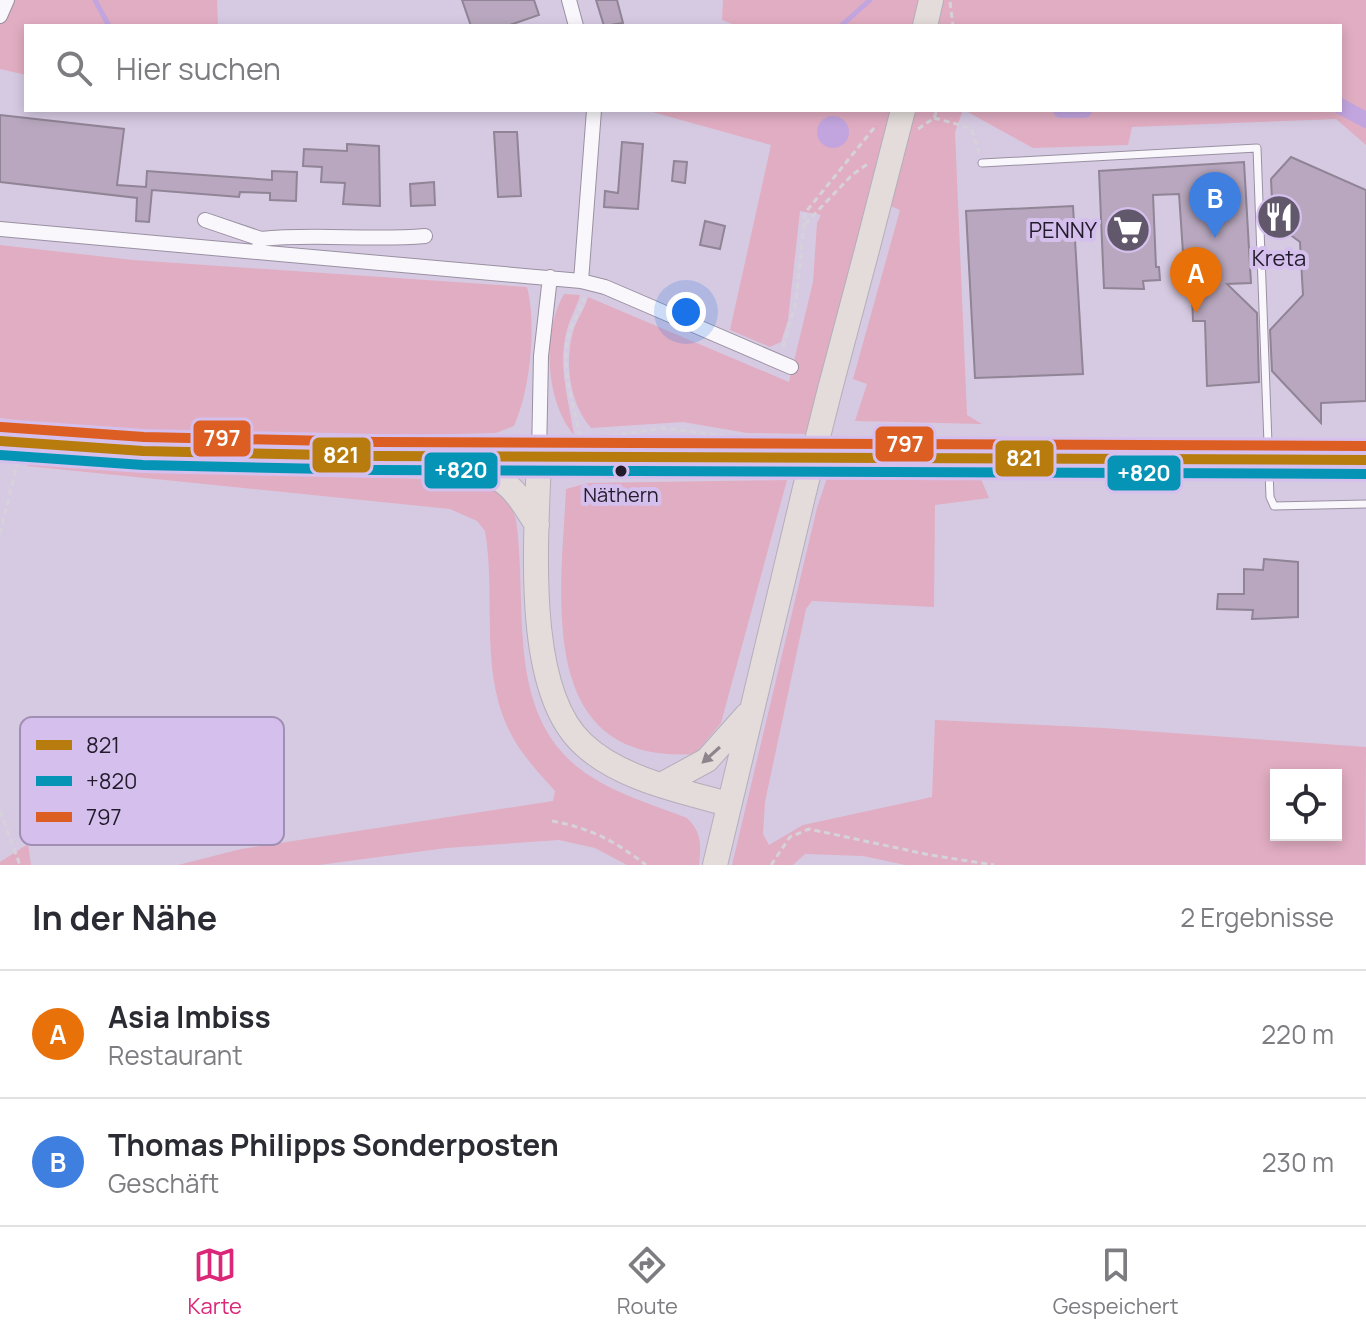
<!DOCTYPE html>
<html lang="de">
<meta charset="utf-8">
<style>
body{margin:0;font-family:Manrope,sans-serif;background:#f7f7f7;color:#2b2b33}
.controls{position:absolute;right:24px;bottom:24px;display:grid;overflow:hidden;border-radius:0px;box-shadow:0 4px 12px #0003}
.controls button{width:72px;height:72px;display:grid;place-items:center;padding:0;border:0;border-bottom:2px solid #e1e1e2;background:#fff;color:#2b2b33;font:40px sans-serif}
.you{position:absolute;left:686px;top:312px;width:28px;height:28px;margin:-20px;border:6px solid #fff;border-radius:50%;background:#1a73e8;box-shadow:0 0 0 12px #1a73e833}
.badge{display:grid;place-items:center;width:52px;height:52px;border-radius:50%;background:#db2777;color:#fff;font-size:26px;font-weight:700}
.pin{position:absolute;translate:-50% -66px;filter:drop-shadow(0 2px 4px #0008)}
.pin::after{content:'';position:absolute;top:42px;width:28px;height:24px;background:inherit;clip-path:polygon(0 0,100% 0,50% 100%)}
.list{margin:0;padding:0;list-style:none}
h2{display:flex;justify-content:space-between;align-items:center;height:104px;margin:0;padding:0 32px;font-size:34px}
h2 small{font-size:26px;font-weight:400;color:#7c7c81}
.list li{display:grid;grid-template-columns:52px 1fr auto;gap:24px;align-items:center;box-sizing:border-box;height:128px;padding:0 32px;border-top:2px solid #e1e1e2}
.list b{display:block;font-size:30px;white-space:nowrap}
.list p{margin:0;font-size:26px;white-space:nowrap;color:#7c7c81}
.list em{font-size:26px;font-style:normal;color:#7c7c81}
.icon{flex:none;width:44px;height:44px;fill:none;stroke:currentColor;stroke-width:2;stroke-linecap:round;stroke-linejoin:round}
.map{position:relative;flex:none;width:1366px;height:865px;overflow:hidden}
.search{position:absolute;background:#fff;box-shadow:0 4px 12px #0003;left:24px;right:24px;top:24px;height:88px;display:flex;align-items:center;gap:20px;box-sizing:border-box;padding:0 28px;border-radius:0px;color:#7c7c81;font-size:30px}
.sheet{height:360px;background:#fff}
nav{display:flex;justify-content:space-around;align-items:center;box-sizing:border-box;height:112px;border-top:2px solid #e1e1e2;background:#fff;font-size:22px;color:#7c7c81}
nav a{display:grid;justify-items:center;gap:4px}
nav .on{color:#db2777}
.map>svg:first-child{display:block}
</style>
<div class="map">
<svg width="1366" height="865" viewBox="0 0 1366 865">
<rect width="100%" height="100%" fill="#d6cae2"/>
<path fill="#e1adc2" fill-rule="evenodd" d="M0,0h217l1,26h-192v49l-26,-6z
M723,0h643v145l-30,-26 -204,8 -4,18 -95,3 -69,-38h376v-84h-603l-15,-6z
M645,110h318l-8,22 12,283 15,9 -127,-3 12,-37 -14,-5 47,-169 -30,-13 -62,237 -61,-1 -64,-11 -92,6c-21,-24 -27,-64 -18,-96 3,-12 12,-23 15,-35l201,85 24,-100 4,-59 4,-8 -21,-4 -12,109 -7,22 -11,5 -40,-17 41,-185z
M0,245l133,15 394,27c10,38 3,104 -13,139l-18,7c-165,5 -332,8 -496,-15z
M564,294l16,1c-3,12 -10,23 -13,35 -10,36 2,70 7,105 -29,-34 -32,-103 -10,-141z
M33,455l199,17 250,9c17,11 29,19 34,39 13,88 -14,199 74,256 29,19 64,29 97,42 15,14 14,27 12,47h-72l-32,-17 -36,-8 -113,8 -127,17h-141l63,-16 312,-48 2,-10c-18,-20 -37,-40 -48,-65 -27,-60 -11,-132 -22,-195l-8,-10 -27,-12 -423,-43z
M829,472l152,7 8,19 -54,7 -1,102 -122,-6 -6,8 -41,193 -2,32 6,11 34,-20 129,-28 3,-77 169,8 262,19 -1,118h-460l-42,-9 -58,-2 -12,11h-61l85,-357zM1276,775h60v60h-60z
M787,480l-66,243 -26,31c-161,11 -134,-158 -129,-265l22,-6z
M28,844l3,21h-31v-3z"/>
<path fill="#c2a5df" d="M817 132a16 16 0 1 1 32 0a16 16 0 1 1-32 0Z"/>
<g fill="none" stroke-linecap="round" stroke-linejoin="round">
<path stroke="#c2a5df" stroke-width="5" d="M95,0l14,26
M841,26l29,-26"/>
<path stroke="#c2a5df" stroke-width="16" d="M1340,106l26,14
M1061,110h23"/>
</g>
<path fill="#b8a7be" stroke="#908496" stroke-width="2" d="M462,0h72l5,15 -32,11h-36z
M596,0h21l6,23 -19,3z
M0,115l124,14 -7,56 29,2 1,-16 125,9v-9l25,1 -1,29 -26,-1v-7l-30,-1 -1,5 -87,-7 -3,32 -13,-1 1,-23 -137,-16z
M494,132h23l4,64 -23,1z
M622,142l21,2 -5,65 -34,-2 1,-16 13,2z
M347,144l32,2 1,60 -37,-2 2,-21 -24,-1 1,-15 -19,-1 1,-17 43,2z
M1291,157l75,33v211l-45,2v20l-49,-52 -2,-41 33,-35 -3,-53 -27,-20 -2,-43z
M674,161l13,1 -2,21 -13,-2z
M1244,162l7,121 -24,1 30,29 2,69 -52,4 -2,-65h-12l-1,-26 -7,-13 -6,-88 -26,1 3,72h3l1,13 -17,1 1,8 -40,-1 -5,-117z
M434,182l1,23 -24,1 -1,-22z
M1073,206l10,168 -108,4 -9,-167z
M705,221l20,5 -5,23 -20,-4z
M1264,559l34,3v55l-46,2 1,-9 -36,-1 1,-15h26v-25l19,1z"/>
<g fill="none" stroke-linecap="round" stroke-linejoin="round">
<g stroke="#9990a2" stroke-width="9">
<path id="lane" d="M982,163l275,-15 13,349 4,9 92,-2"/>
</g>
<g stroke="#9990a2" stroke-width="16">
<path id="street" d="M569,0l7,26
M0,16l7,-16
M205,220l56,19
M0,229l581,52 24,6 186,80
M258,251l3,-12c55,-6 109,2 164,-3
M581,281l13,-171
M539,456l2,-100 9,-79"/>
</g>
<g stroke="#b4aebb" stroke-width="26">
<path id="primary" d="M925,26l6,-26
M830,389l38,-143
M0,441l143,10 233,5 990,4
M539,456c-2,77 -17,232 44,288 37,35 98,47 145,60
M451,458c21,18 28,10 48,21 17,10 27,29 38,46
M663,784l44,-24 40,-45
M715,865l90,-377"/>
</g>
<path stroke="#d6d2da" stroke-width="3" stroke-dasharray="6 4" stroke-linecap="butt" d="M950,2l3,24
M934,118l37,10 8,25
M918,129l16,-11 3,-8
M805,224l47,-49 17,-12
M783,347l13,-44 9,-90 69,-85
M611,436l52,-8 64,8
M580,437c-6,-34 -19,-64 -12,-99 3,-14 12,-26 16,-40
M579,476l43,4
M0,534l18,-74
M0,811l20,54
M552,821c38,7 63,20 94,44
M771,865l19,-28 19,-8 121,26 64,10"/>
<use href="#lane" stroke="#f9f7fb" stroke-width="7"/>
<use href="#street" stroke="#f9f7fb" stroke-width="14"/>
<use href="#primary" stroke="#e3dcda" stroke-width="24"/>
<g stroke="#b4aebb" stroke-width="26" stroke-linecap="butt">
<path id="primary-bridge" d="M868,246l35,-136
M805,488l25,-99"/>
</g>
<use href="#primary-bridge" stroke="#e3dcda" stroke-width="24"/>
<g stroke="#d5c0ed" stroke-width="16">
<path id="bus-1" d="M0,441l143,10 233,5 990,4"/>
</g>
<g stroke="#d5c0ed" stroke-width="16">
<path id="bus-2" d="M0,455l143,10 233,5 990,4"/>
</g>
<g stroke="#d5c0ed" stroke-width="16">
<path id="bus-3" d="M1,427l143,10 232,5 990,4"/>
</g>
<use href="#bus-1" stroke="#b77c0d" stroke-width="10"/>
<use href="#bus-2" stroke="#0594b6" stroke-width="10"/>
<use href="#bus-3" stroke="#dd5e23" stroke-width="10"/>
</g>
<defs><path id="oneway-solid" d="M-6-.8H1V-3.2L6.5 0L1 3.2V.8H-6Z" transform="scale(2)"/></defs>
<use fill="#8d858c" href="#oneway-solid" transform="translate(711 755) rotate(138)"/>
<defs>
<g id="restaurant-disc" transform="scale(2.3)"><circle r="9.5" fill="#62586c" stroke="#d5c0ed"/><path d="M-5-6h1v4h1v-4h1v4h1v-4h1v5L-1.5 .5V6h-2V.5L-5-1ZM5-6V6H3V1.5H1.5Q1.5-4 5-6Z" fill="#fff"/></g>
<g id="supermarket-disc" transform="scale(2.3)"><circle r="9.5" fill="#62586c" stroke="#d5c0ed"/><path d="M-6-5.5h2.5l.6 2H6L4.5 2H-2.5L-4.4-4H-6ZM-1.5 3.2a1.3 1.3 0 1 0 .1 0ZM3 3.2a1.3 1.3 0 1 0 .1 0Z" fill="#fff"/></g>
</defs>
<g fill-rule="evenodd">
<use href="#restaurant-disc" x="1279" y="217"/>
<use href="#supermarket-disc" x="1128" y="230"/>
</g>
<circle fill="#231b2c" stroke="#d5c0ed" stroke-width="3" cx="621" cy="471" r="7"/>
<g text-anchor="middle" stroke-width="8" stroke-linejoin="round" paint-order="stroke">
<g font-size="20" fill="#231b2c" stroke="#d5c0ed">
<text x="621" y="502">Näthern</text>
</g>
<g font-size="22" fill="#231b2c" stroke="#d5c0ed" text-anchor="end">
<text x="1097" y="238">PENNY</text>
<text x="1279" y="266" text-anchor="middle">Kreta</text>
</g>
</g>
<rect x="20" y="717" width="264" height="128" rx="12" fill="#d5c0ed" stroke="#a08eb3" stroke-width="2"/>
<rect x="36" y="740" width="36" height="10" fill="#b77c0d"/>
<rect x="36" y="776" width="36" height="10" fill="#0594b6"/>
<rect x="36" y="812" width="36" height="10" fill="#dd5e23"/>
<g font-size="22" fill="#231b2c">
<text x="86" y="753">821</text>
<text x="86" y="789">+820</text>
<text x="86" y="825">797</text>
</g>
<g stroke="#d5c0ed" stroke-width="3">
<rect x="192" y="419" width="60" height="39" rx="8" fill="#dd5e23"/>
<rect x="874" y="425" width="61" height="38" rx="8" fill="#dd5e23"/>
<rect x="311" y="436" width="61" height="38" rx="8" fill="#b77c0d"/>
<rect x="994" y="439" width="61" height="39" rx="8" fill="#b77c0d"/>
<rect x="423" y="451" width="76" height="39" rx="8" fill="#0594b6"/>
<rect x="1106" y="454" width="76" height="38" rx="8" fill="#0594b6"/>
</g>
<g font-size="22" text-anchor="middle" font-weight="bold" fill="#fff">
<text x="222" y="446">797</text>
<text x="905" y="452">797</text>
<text x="341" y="463">821</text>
<text x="1024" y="466">821</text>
<text x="461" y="478">+820</text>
<text x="1144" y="481">+820</text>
</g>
</svg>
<div class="controls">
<button><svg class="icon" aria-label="locate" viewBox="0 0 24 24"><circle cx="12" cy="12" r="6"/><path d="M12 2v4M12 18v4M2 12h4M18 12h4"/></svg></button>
</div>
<div class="you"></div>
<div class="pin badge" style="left:1196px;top:313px;background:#e8710a">A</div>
<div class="pin badge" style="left:1215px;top:238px;background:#3f7fe0">B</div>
<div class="search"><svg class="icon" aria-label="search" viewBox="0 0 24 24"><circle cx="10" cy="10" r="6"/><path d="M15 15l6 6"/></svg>Hier suchen</div>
</div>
<section class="sheet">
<h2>In der Nähe<small>2 Ergebnisse</small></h2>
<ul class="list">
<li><span class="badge" style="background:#e8710a">A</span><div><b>Asia Imbiss</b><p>Restaurant</p></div><em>220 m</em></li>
<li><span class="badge" style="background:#3f7fe0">B</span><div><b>Thomas Philipps Sonderposten</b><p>Geschäft</p></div><em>230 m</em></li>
</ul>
</section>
<nav>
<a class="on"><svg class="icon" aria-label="map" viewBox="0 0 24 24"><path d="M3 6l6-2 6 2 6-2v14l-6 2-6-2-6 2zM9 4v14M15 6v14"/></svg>Karte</a>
<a><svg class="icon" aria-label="directions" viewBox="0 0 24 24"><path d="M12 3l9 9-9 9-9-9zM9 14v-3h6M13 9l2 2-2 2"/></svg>Route</a>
<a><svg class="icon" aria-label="saved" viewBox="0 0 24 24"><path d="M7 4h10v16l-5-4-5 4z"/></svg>Gespeichert</a>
</nav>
